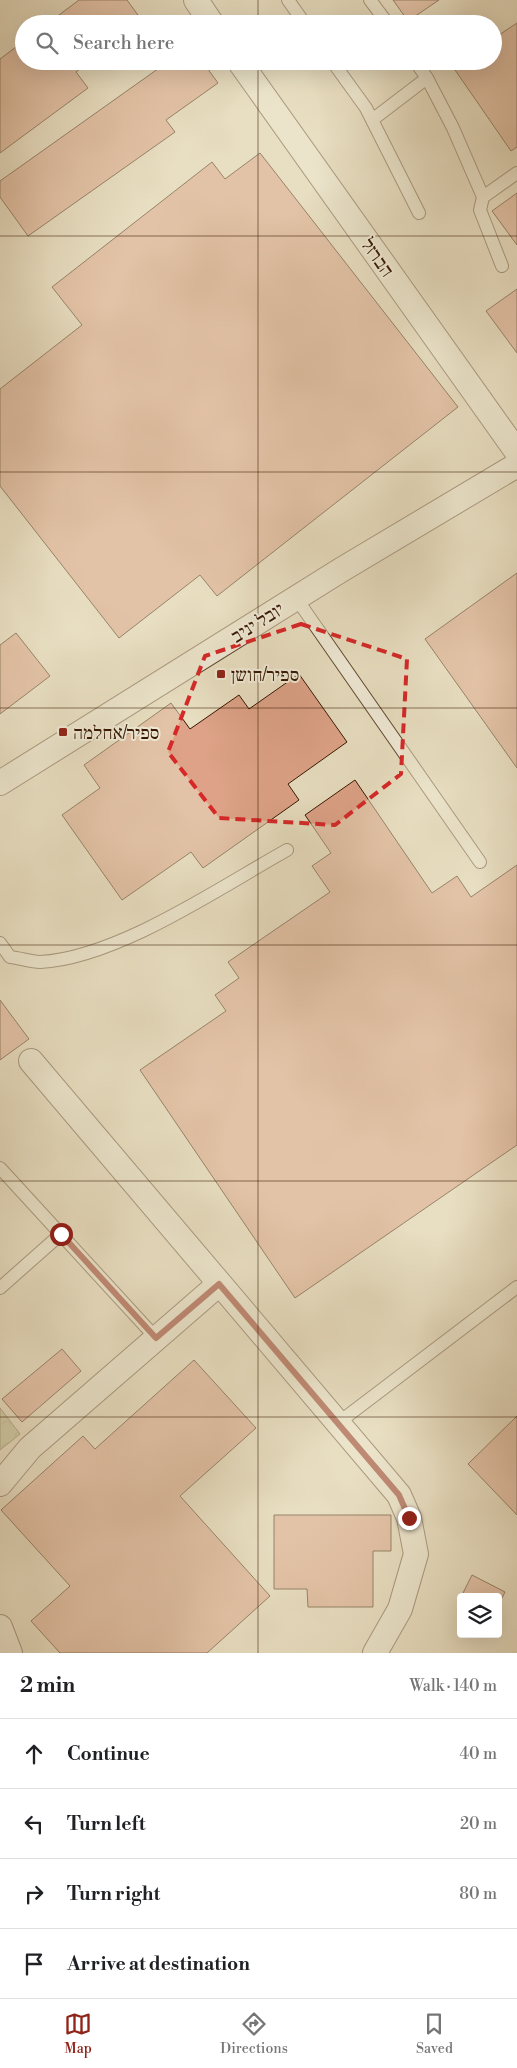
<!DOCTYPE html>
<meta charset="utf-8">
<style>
body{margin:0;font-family:"Libre Bodoni","Frank Ruhl Libre",serif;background:#f2f2f2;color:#202124}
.controls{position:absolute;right:15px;bottom:15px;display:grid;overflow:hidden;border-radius:5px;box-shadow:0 5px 20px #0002}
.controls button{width:45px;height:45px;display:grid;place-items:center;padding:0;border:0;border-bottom:1px solid #e0e0e0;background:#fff;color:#202124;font:25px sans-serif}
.stop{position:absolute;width:15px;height:15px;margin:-11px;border:4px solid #8f2418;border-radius:50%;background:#fff}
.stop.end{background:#8f2418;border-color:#fff;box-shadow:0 1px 5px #0008}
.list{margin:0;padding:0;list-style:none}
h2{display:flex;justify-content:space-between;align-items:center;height:65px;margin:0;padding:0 20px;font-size:21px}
h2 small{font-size:16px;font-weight:400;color:#757577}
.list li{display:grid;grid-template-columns:32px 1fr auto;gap:15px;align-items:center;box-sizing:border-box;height:70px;padding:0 20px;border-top:1px solid #e0e0e0}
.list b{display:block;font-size:19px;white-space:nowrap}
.list em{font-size:16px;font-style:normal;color:#757577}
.icon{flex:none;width:28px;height:28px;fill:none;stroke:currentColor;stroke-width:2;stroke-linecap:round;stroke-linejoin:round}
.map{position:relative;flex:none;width:517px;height:1653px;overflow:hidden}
.search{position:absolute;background:#fff;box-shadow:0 5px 20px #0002;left:15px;right:15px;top:15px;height:55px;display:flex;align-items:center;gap:12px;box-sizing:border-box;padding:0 18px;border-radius:28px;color:#757577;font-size:19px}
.sheet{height:345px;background:#fff}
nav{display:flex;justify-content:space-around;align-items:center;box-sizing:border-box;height:70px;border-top:1px solid #e0e0e0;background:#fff;font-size:14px;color:#757577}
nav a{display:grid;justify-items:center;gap:2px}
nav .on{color:#8f2418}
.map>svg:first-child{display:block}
</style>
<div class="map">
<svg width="517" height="1653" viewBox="0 0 517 1653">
<defs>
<pattern id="forest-crowns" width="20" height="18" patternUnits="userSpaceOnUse" patternTransform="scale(1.25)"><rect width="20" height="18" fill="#bcc08f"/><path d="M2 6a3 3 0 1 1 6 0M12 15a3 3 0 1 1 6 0" fill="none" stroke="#a2a47a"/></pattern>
</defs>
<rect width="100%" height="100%" fill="#e8dec1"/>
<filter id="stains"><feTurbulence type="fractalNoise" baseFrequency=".004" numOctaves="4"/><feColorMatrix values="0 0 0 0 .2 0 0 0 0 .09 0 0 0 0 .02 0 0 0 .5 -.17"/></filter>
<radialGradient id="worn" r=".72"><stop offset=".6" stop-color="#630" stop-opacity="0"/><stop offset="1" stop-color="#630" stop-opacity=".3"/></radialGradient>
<path fill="url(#forest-crowns)" stroke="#796c48" d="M0,1408l20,26 -20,16z"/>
<path fill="#dda287" stroke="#361701" d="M79,0h48l16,22 -96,2z
M393,0h46l-31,21z
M517,23v124l-6,4 -58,-84 9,-6h31v-22z
M24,41v20h66l-14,11 12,16 -88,65v-94z
M169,61h33l16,22 -52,37 9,12 -147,104 -28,-39v-16z
M260,153l198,254 -241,189 -17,-21 -81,63 -119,-152v-97l82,-64 -30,-38 160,-125 13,17z
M517,193v52l-25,-34z
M517,289v64l-31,-42z
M517,573v195l-92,-129z
M16,633l34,43 -50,38v-69z
M299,674l48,68 -59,42 11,16 -96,68 -12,-16 -69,48 -60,-85 38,-27 -16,-23 87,-62 19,26 49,-34 10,14z
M355,780l77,113 25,-17 14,21 46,-32v280l-222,153 -155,-228 86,-59 -11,-16 24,-17 -11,-16 102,-70 -18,-26 19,-13 -26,-38z
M0,1000l29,39 -29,21z
M62,1349l19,22 -59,51 -20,-23z
M194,1360l62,68 -76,68 90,100 -63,57h-147l-29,-32 39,-35 -69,-76 82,-74 12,13z
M517,1416v99l-49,-51z
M274,1515h117v36h-18v56h-65l-1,-18h-33z
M472,1575l33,17 -7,14v-9h-37z"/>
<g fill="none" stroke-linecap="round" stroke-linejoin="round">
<g stroke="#624931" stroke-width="14">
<path id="lane" d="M288,0l17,24
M370,0l18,24
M332,61l34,47 53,105
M415,61l12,17 26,50 30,69 -3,13 22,56
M372,120l55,-42
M483,197l34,-24
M296,598l184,264
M0,943l10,14c10,1 21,5 30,5 77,-4 179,-74 247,-112
M0,1168l156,170
M0,1288l61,-54
M338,1423l179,-136"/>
</g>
<g stroke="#624931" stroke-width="26">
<path id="street" d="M196,0l16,24
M239,61l278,391
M0,783l341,-213 176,-105
M31,1061l368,434 10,23 7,36 -16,55 -25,44
M0,1484l30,-36 189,-164
M0,1627l10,26"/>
</g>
<use href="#lane" stroke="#f0ead7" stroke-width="12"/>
<use href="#street" stroke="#f0ead7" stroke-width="24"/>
</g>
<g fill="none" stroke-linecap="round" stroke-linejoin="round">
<path stroke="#8f2418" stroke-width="6" d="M61,1234l95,104 63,-54 180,211 10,23"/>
</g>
<path d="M0 0H517V1653H0ZM301,624l106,35 -6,115 -66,51 -116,-7 -51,-66 37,-96z" fill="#e8dec1" fill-opacity=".55" fill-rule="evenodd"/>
<path fill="none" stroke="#d62828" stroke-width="4" stroke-dasharray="10 6" stroke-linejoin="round" d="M301,624l106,35 -6,115 -66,51 -116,-7 -51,-66 37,-96z"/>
<path fill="none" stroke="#361701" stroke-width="1" stroke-opacity="0.55" d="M258,0v24M258,61v1592M0,236h517M0,472h517M0,708h517M0,945h517M0,1181h517M0,1417h517"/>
<g fill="#8f2418" stroke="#f0ead7" stroke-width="2">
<rect x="216" y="669" width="10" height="10" rx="2.5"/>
<rect x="58" y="727" width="10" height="10" rx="2.5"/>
</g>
<g text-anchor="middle" stroke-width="4" stroke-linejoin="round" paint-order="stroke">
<g font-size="19" fill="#361701" stroke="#f0ead7">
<text transform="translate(378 257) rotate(55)" y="7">הברזל</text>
<text transform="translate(257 622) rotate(-32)" y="7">יובל יניב</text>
</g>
<g font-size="19" fill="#361701" stroke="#f0ead7" text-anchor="start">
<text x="231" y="681">ספיר/חושן</text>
<text x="73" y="739">ספיר/אחלמה</text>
</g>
</g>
<rect width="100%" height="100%" filter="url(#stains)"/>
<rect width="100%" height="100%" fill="url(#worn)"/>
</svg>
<div class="controls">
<button><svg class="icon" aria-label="layers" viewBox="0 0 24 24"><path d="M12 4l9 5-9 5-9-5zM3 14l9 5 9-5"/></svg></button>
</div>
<div class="stop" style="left:61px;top:1234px"></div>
<div class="stop end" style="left:409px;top:1518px"></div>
<div class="search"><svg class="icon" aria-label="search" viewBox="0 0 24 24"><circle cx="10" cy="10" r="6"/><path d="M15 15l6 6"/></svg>Search here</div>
</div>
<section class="sheet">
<h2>2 min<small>Walk · 140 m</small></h2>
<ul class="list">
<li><svg class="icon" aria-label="ahead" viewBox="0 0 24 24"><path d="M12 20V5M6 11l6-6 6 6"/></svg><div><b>Continue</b></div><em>40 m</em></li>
<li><svg class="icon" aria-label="left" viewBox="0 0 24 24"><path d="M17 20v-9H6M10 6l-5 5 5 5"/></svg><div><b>Turn left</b></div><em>20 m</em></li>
<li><svg class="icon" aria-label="right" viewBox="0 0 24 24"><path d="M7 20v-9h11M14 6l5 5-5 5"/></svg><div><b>Turn right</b></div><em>80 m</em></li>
<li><svg class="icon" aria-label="arrive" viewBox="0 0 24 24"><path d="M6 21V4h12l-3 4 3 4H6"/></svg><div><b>Arrive at destination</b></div></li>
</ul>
</section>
<nav>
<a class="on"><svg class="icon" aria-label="map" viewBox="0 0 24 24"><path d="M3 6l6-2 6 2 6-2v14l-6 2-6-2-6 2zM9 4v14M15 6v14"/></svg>Map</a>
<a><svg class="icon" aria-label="directions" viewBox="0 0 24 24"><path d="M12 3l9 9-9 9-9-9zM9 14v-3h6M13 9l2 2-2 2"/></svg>Directions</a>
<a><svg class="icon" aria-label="saved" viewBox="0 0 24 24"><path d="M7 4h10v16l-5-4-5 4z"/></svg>Saved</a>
</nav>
